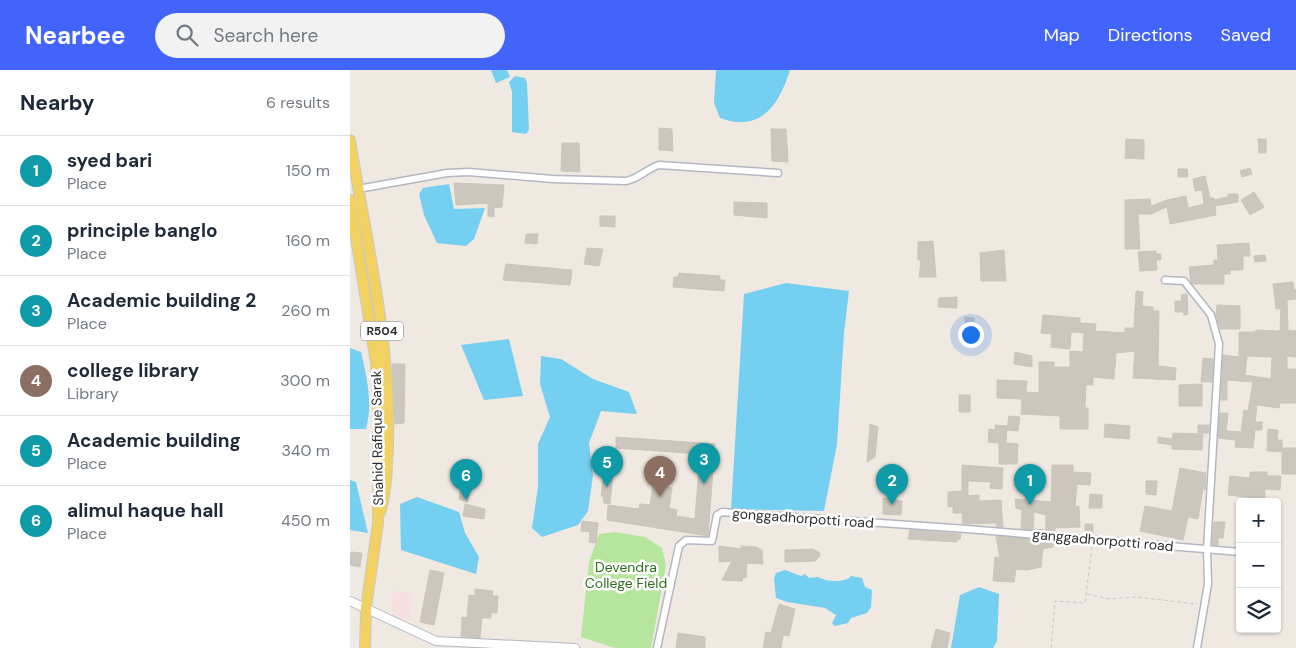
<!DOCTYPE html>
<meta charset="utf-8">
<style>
body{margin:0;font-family:"DM Sans",sans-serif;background:#f2f2f3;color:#1f2937}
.controls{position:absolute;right:15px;bottom:15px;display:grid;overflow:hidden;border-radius:5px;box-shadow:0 1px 4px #0004}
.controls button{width:45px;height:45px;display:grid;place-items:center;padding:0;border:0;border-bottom:1px solid #e0e1e3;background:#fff;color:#1f2937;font:25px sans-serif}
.you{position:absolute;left:620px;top:264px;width:18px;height:18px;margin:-12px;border:4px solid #fff;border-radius:50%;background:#1a73e8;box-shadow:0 0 0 8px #1a73e833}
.badge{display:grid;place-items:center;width:32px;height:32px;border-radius:50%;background:#4264fb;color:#fff;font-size:16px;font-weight:700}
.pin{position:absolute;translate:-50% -41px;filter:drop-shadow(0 1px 2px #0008)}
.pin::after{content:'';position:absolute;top:26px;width:18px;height:15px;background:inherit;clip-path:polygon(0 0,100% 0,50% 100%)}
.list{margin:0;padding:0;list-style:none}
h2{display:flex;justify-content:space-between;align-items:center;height:65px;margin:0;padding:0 20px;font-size:21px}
h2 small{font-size:16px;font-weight:400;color:#747a83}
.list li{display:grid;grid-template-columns:32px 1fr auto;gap:15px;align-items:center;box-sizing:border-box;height:70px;padding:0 20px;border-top:1px solid #e0e1e3}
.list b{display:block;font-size:19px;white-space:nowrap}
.list p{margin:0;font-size:16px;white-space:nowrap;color:#747a83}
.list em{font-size:16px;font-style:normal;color:#747a83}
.icon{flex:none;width:28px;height:28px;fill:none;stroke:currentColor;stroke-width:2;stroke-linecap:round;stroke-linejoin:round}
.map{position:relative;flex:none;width:946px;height:578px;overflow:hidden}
header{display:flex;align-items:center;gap:30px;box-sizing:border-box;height:70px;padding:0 25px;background:#4264fb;color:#fff}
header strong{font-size:24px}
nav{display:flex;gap:28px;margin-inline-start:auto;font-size:18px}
.search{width:350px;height:45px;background:#f2f2f3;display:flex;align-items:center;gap:12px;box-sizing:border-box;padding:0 18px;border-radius:28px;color:#747a83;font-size:19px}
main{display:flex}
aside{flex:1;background:#fff}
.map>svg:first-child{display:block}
</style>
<header>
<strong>Nearbee</strong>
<div class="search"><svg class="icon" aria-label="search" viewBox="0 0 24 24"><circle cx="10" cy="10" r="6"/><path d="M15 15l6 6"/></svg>Search here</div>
<nav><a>Map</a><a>Directions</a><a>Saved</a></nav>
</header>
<main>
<aside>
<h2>Nearby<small>6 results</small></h2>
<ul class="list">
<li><span class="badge" style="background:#0f9aa8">1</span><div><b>syed bari</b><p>Place</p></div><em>150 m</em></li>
<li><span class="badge" style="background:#0f9aa8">2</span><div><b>principle banglo</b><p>Place</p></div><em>160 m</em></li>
<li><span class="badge" style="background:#0f9aa8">3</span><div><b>Academic building 2</b><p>Place</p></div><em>260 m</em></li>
<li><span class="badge" style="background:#8d6e63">4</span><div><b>college library</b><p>Library</p></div><em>300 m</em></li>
<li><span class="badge" style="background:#0f9aa8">5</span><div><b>Academic building</b><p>Place</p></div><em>340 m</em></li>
<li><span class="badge" style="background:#0f9aa8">6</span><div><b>alimul haque hall</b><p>Place</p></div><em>450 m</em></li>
</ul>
</aside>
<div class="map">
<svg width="946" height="578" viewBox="0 0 946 578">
<rect width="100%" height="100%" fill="#efe9e1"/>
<path fill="#f5dfe0" d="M43,521l19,2 -2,27 -18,-2z"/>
<path fill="#b6e59e" d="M265,462l30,5 17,11 4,17 -15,83h-36l-34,-11 8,-75 10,-28z"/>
<path fill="#75cff0" d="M141,0h16l3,7 -14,6z
M366,0h74c-11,35 -29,63 -70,48l-6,-15z
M165,6l10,2 2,5 2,47 -3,4 -14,-2v-40l-3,-10z
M99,114l5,25 31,-1 -11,31 -8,7 -29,-3 -13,-28 -5,-21 4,-6z
M436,213l63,8 -5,42 -7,111 -13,67 -93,-2 13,-215z
M159,269l14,57 -39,4 -23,-55z
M0,278l11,4c6,26 12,51 5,77h-16z
M191,286l20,3 32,20 36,13 8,22 -36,-3 -12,32 4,33 -5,35 -10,14 -36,12 -10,-9 6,-41v-43l12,-27 -10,-33z
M0,410l6,2 12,51 -18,-3z
M67,427l42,15 6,21 14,24 -3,17 -75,-24 -1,-46z
M435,500l16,6 4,-2 4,4 9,-1c8,5 28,6 33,-1l11,2 3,9 7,3 -1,17 -4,6 -16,5 -3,5 -13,3 -3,-3 4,-8 -11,-7 -38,-6 -11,-4 -2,-20 2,-5z
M629,517l20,7 -2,47 -4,7h-42l9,-53z"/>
<path fill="#cbc7bf" stroke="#cbc5ba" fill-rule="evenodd" d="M309,58l13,1 1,22 -14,-1z
M421,59h15l2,33 -16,-1z
M776,69l18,1v19l-19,-1z
M908,69h8v14h-7z
M212,73h17l1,29 -19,-1z
M900,98l2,6 -10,3 -2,-6z
M828,99h9l1,8h-10z
M855,106l5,22h4v2l14,-3v-3h10v8l-23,4 1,9 -46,9 -3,-17 -16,7h-13l2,35h-15v-49l25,-1 1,7 16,-6 19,-4 2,12 16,-4 -2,-14 -7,1 -2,-12z
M104,113l50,2 -2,22 -8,1v9l-6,-1v-13l-32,2z
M904,122l10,15 -14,8 -9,-15z
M384,132l33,1v15l-33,-3z
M250,146h15v11l-15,-1z
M176,164h12l-1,10 -12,-1z
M583,171l3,36h-17l2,-17h-3v-18z
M899,173l1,13h-7v14h-13v4h-6v10h-31l-2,-2 -2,-15 25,-2v-5h4l-1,-15z
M237,178l16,1 -4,17 -15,-2z
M654,180l2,31h-25l-1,-28z
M806,181v3h5v6h-5l1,10 -17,1 -2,-19z
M915,185l1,6 -11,1 -1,-6z
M156,194l66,6 -2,15 -67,-5z
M329,203l41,3v4h5l-1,11 -51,-4 1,-10h4z
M943,212l1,8 2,-1v10l-9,1 1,30 8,1v26l-9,-1v13h9v34h-16l-1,5 -22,-3 -2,17h7v8h-7l-2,18 -18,-1 1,-7 -18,-2 2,-25h8l-2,18 15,1 3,-22 4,1 5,-29 -26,-2v20h-6l2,-45 16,2v-25h16l1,-2 24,1 1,-22h-5l-3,-25zM897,286l25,1 -1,22 -26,-4z
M786,221l7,1 -1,14 11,1v4h6l-1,55 18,2 -1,12 -42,-2 2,-27 -19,2 -2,26 -21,-2v8h-7l-1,23h3v21h-28v-13l-39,-2 1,-15 -25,-1v-18l30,1 -1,11 13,1v-31h15v5h16v-16l13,1 1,-19 -13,-1 -1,17 -19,-2 1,-13 -11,-1 2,-18 37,3v5l16,1 -1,7 30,2v-5h9z
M837,224l1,20 -4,1 -1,-3h-8v-11h7l-1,-6z
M607,227v11l-19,-1 1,-9z
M867,235l23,1v23h-20l-4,-14z
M615,247l9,1 -1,17 -8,-1z
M665,282l17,4v11l-18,-3z
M853,288l10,1 -1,23h-11z
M42,294h13l-1,59 -9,1z
M852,314v22h-23v-21z
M609,325h11v17h-11z
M659,346l11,1 -2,14 -11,-1z
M520,354l8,3 -3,30 -8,5z
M755,354l25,2 -1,13 -25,-2z
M645,355l12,1 -1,17 12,1 -1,20h-18v-21l-11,-1 1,-13 6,1z
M848,355h11v8h-11z
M918,359l10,1 -1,10h5v12l-15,-1z
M823,363l30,1 -1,16 -30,-1v-4l-14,-2v-6l14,2z
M266,367l99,7 -7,92 -101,-16 1,-15 31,4 1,-5 10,1 3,-20 19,3 -3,20 8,2 -1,6 19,3 5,-65 -84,-6z
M932,378h14v26h-14z
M612,395l41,3 -1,21 -12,-1 1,-6 -23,-1v15l11,-1v6l22,-1 2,27 -7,-1 1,-3 -34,1 -1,-11h-9v-7l-5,1v-15l14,-1z
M702,395h21v7l18,1 -1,12 -13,-1 -2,23 4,-1 1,21 -25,1v3l-34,-2 1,-19 -6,-2 -1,-9 36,3zM684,442l12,3v15l-13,-1z
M830,398l26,5 -1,17 -2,-1 -5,30 -10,-2 -5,23 -43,-9 5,-25 27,5z
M256,401l7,1 -3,32 -6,-1 -1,-7h-2l3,-23z
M900,402h17v4h14l-1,14 -15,-1v10l-37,-4 2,-19 20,2z
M112,410l9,2 -3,20 -9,-3z
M796,411h11l-1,14 -10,-1z
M740,424l12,1v13h-13z
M533,428l19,3 -1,14 -18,-1z
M115,434l20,5 -1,10 -21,-3z
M232,451l16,2 -2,20 -7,-1 1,-10 -9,-1z
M864,452h11l-2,16h-5v7h-6z
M735,454h8v10h-8z
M560,460l51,4 -1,5 -3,1v2l-49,-3z
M646,466l58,5 -1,6 -10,2 -2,18 -14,3 -11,-1 -2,13 -21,-1 2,-24 5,1z
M369,476l22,3v-3l15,1 6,3 1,14 -16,-1 -1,15 -3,-1 -1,4 -20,-1 10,-19 -13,1z
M463,479l6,3 1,4 -5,5 -30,1v-12z
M1,482l11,1 -2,14 -10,-2z
M80,500l14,3 -10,52 -14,-3z
M125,519l18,2 -1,5h6l-1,17h-6v5h-9l-2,20 -19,-1 1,-20 5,1 2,-23 6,1z
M429,534l16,5 -6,27 -6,-1 -2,13h-18l3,-16 5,1z
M586,559l14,4 -3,15h-16z
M328,563l27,4v11h-29z"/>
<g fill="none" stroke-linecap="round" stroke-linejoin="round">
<g stroke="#b4b7c1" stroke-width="9">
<path id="minor" d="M8,119l89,-16 22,-1 84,7 73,2c13,-2 20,-12 33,-16l119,8
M815,210l19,1 27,34 8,29 -12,205 1,35 -11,64
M307,578l22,-102 7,-6 26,1 5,-26 5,-3 245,17 273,23"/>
</g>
<g stroke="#b4b7c1" stroke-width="10">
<path id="tertiary" d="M0,531l86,40 139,7"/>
</g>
<g stroke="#c9c9c9" stroke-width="12">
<path id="primary" d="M0,70c16,100 41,200 38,302 -1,24 -1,47 -8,71
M0,130l26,163 2,40v120l-12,85 -1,40"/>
</g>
<path stroke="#c9c9c9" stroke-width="1" stroke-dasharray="4 2.5" stroke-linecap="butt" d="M737,524l22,5 27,-2 61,7
M701,578l4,-47 30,2 7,-57"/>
<use href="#minor" stroke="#fff" stroke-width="6"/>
<use href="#tertiary" stroke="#fff" stroke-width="8"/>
<use href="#primary" stroke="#f2d163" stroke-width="10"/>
</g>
<g text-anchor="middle" stroke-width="5" stroke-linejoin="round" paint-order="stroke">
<rect fill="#fff" stroke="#6d6d6d" stroke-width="1" x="11" y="251.5" width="42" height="19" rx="4"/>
<g font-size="12" font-weight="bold" fill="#2e2e2e">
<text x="32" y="265">R504</text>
</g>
<g font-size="14" fill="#2e2e2e" stroke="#fff">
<text transform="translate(27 368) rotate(-91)" y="5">Shahid Rafique Sarak</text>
<text transform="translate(453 448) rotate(4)" y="5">gonggadhorpotti road</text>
<text transform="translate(753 470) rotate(5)" y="5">ganggadhorpotti road</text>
</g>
<g font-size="14" fill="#2c6e1b" stroke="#fff">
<text x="276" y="502">Devendra<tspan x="276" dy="16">College Field</tspan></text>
</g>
</g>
</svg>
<div class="controls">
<button>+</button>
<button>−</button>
<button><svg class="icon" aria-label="layers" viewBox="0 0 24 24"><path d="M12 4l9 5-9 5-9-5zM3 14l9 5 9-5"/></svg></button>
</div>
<div class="you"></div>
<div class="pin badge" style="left:680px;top:435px;background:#0f9aa8">1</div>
<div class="pin badge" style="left:542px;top:435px;background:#0f9aa8">2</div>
<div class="pin badge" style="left:354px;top:414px;background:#0f9aa8">3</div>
<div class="pin badge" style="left:310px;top:427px;background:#8d6e63">4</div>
<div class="pin badge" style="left:257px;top:417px;background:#0f9aa8">5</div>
<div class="pin badge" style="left:116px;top:430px;background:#0f9aa8">6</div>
</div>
</main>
